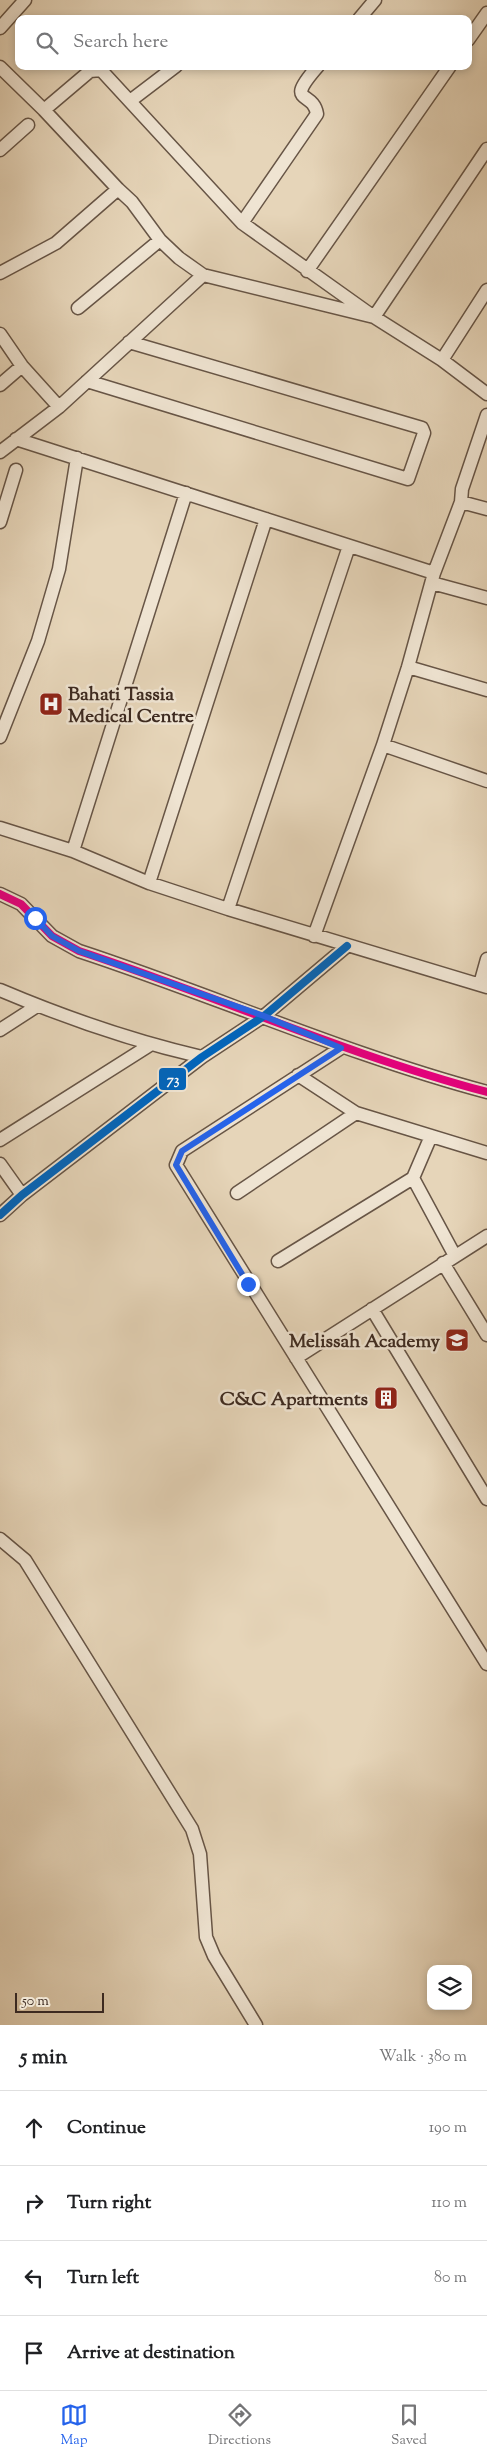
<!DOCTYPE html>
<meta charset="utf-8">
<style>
body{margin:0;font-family:"Sorts Mill Goudy",serif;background:#f2f2f2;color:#202124}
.controls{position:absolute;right:15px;bottom:15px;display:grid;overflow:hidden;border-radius:10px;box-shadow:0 2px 8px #0003}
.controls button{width:45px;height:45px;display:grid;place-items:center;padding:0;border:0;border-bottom:1px solid #e0e0e0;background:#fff;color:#202124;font:25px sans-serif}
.scale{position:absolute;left:15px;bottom:12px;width:89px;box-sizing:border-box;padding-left:5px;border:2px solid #3d2a20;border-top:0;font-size:14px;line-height:18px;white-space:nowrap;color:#3d2a20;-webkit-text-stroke:4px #efe4d2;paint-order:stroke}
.stop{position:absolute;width:15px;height:15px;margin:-11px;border:4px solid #2563eb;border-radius:50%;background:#fff}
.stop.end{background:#2563eb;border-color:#fff;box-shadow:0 1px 5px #0008}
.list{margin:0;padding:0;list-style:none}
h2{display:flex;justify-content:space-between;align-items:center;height:65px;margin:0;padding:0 20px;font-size:21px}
h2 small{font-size:16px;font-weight:400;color:#757577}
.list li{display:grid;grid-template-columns:32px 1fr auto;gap:15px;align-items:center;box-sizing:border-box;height:75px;padding:0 20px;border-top:1px solid #e0e0e0}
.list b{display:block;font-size:19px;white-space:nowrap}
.list em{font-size:16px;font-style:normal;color:#757577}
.icon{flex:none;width:28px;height:28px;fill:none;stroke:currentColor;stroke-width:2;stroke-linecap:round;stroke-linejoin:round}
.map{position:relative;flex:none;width:487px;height:2025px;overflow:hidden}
.search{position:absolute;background:#fff;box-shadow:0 2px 8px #0003;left:15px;right:15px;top:15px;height:55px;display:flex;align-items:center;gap:12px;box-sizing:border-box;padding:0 18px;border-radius:10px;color:#757577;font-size:19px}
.sheet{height:365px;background:#fff}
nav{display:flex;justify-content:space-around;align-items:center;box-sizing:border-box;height:70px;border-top:1px solid #e0e0e0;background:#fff;font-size:14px;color:#757577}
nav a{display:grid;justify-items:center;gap:2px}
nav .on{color:#2563eb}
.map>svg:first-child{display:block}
</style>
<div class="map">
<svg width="487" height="2025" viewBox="0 0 487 2025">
<rect width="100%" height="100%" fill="#e6d5b9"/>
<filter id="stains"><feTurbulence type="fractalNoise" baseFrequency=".004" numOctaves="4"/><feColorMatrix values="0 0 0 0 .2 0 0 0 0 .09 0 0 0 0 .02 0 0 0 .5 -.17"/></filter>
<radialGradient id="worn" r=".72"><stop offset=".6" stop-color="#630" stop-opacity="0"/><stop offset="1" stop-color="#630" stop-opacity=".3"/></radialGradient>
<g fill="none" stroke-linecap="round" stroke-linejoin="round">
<g stroke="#675546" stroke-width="15">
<path id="minor" d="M359,19l16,-19
M0,28l25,-28
M468,40l19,-27
M0,67l44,43 46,-39 11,-1 141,153 132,94 113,-168
M130,101l46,-35
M44,110l74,79
M0,150l28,-25
M242,223l75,-109c-4,-25 -34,-8 1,-48
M307,271l143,-205
M0,273l56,-30 62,-54 14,13 28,38 19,18 24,17 171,42 68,43 45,34
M78,308l82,-68
M0,334l22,32 37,41
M442,360l45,-70
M87,381l321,98 16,-46 -2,-5 -293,-86
M0,385l22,-19
M16,439l418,134
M0,452l59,-45 144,-132
M461,502l26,7
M0,522l16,-52
M432,583l55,15
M408,667l79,23
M0,737l38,-96 21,-72 18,-111
M383,745l104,36
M0,828l73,23 76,32 79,26 259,78
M73,851l113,-358
M149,883l117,-364
M0,894l21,10 31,32 27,15c137,45 269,104 408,141
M228,909l121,-363
M314,936l69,-191 25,-78 26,-94 27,-71 1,-13 25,-74
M480,984l7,-25
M0,990c66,28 133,51 202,67
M0,1030l37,-24
M341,1048l-159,103 -6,14 311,499
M298,1075l58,38 131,40
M431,1136l-18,42 42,78
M0,1140l150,-95
M0,1164l22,31
M237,1193l119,-80
M0,1215l22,-20 180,-138 62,-41 83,-70
M278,1261l135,-83
M443,1263l44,72
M372,1309l115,190
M296,1358l191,-122
M0,1539l25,21 167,269 8,25 6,83 8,19 42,69"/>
</g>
<use href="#minor" stroke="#efe4d2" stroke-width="12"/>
<g stroke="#efe4d2" stroke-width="11">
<path id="bus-1" d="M0,894l21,10 31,32 27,15c137,45 269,104 408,141"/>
</g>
<g stroke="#efe4d2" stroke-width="11">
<path id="bus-2" d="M0,1215l22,-20 180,-138 62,-41 83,-70"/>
</g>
<use href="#bus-1" stroke="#e5007d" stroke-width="8"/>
<use href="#bus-2" stroke="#0065bd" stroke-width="8"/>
</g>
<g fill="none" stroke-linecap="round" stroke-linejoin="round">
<path stroke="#2563eb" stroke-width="6" d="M35,918l17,18 27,15 185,65 77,32 -159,103 -6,14 72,119"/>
</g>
<defs>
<g id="hospital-square" transform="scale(1.25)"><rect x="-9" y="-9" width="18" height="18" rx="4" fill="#8f2418" stroke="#efe4d2"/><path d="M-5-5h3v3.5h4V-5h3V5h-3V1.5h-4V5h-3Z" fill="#fff"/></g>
<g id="school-square" transform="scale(1.25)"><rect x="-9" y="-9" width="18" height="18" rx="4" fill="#8f2418" stroke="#efe4d2"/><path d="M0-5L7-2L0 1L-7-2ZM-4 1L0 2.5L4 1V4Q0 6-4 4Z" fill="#fff"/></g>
<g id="building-square" transform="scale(1.25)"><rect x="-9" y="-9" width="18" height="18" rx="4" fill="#8f2418" stroke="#efe4d2"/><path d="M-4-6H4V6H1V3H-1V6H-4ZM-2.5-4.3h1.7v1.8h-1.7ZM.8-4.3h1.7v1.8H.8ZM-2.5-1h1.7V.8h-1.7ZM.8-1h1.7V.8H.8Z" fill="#fff"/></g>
</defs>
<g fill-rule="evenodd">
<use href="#hospital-square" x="51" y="704"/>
<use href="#school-square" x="457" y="1340"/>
<use href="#building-square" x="386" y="1398"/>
</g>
<g text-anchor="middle" stroke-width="5" stroke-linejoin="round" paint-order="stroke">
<g font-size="19" font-weight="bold" fill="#3d2a20" stroke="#efe4d2" text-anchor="end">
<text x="68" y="700" text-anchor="start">Bahati Tassia<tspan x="68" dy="22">Medical Centre</tspan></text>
<text x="440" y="1347">Melissah Academy</text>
<text x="368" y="1405">C&amp;C Apartments</text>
</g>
</g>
<rect stroke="#efe4d2" stroke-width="2" x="158" y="1067" width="29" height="24" rx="5" fill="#0065bd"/>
<g font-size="14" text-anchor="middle" font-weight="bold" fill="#fff">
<text x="173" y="1084">73</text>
</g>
<rect width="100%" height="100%" filter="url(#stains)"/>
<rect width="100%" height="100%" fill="url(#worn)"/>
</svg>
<div class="controls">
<button><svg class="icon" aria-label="layers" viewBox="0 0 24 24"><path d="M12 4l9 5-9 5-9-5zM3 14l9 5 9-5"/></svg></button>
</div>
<div class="scale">50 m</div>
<div class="stop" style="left:35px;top:918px"></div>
<div class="stop end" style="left:248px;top:1284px"></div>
<div class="search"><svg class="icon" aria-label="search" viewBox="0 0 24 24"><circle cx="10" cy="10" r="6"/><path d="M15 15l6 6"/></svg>Search here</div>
</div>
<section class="sheet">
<h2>5 min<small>Walk · 380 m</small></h2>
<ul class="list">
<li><svg class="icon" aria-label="ahead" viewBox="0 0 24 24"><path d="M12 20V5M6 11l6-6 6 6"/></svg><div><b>Continue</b></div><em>190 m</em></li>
<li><svg class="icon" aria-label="right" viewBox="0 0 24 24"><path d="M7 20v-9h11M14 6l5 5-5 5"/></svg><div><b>Turn right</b></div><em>110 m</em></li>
<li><svg class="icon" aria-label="left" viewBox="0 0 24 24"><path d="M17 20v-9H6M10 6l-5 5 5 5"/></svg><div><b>Turn left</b></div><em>80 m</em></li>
<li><svg class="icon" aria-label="arrive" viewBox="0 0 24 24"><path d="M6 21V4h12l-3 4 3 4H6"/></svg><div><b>Arrive at destination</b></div></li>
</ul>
</section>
<nav>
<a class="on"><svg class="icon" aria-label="map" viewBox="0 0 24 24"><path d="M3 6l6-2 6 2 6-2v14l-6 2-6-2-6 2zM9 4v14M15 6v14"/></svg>Map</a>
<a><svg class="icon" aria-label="directions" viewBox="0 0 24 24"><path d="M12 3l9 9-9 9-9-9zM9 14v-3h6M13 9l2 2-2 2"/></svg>Directions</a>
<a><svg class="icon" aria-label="saved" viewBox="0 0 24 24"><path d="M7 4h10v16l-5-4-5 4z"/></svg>Saved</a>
</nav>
